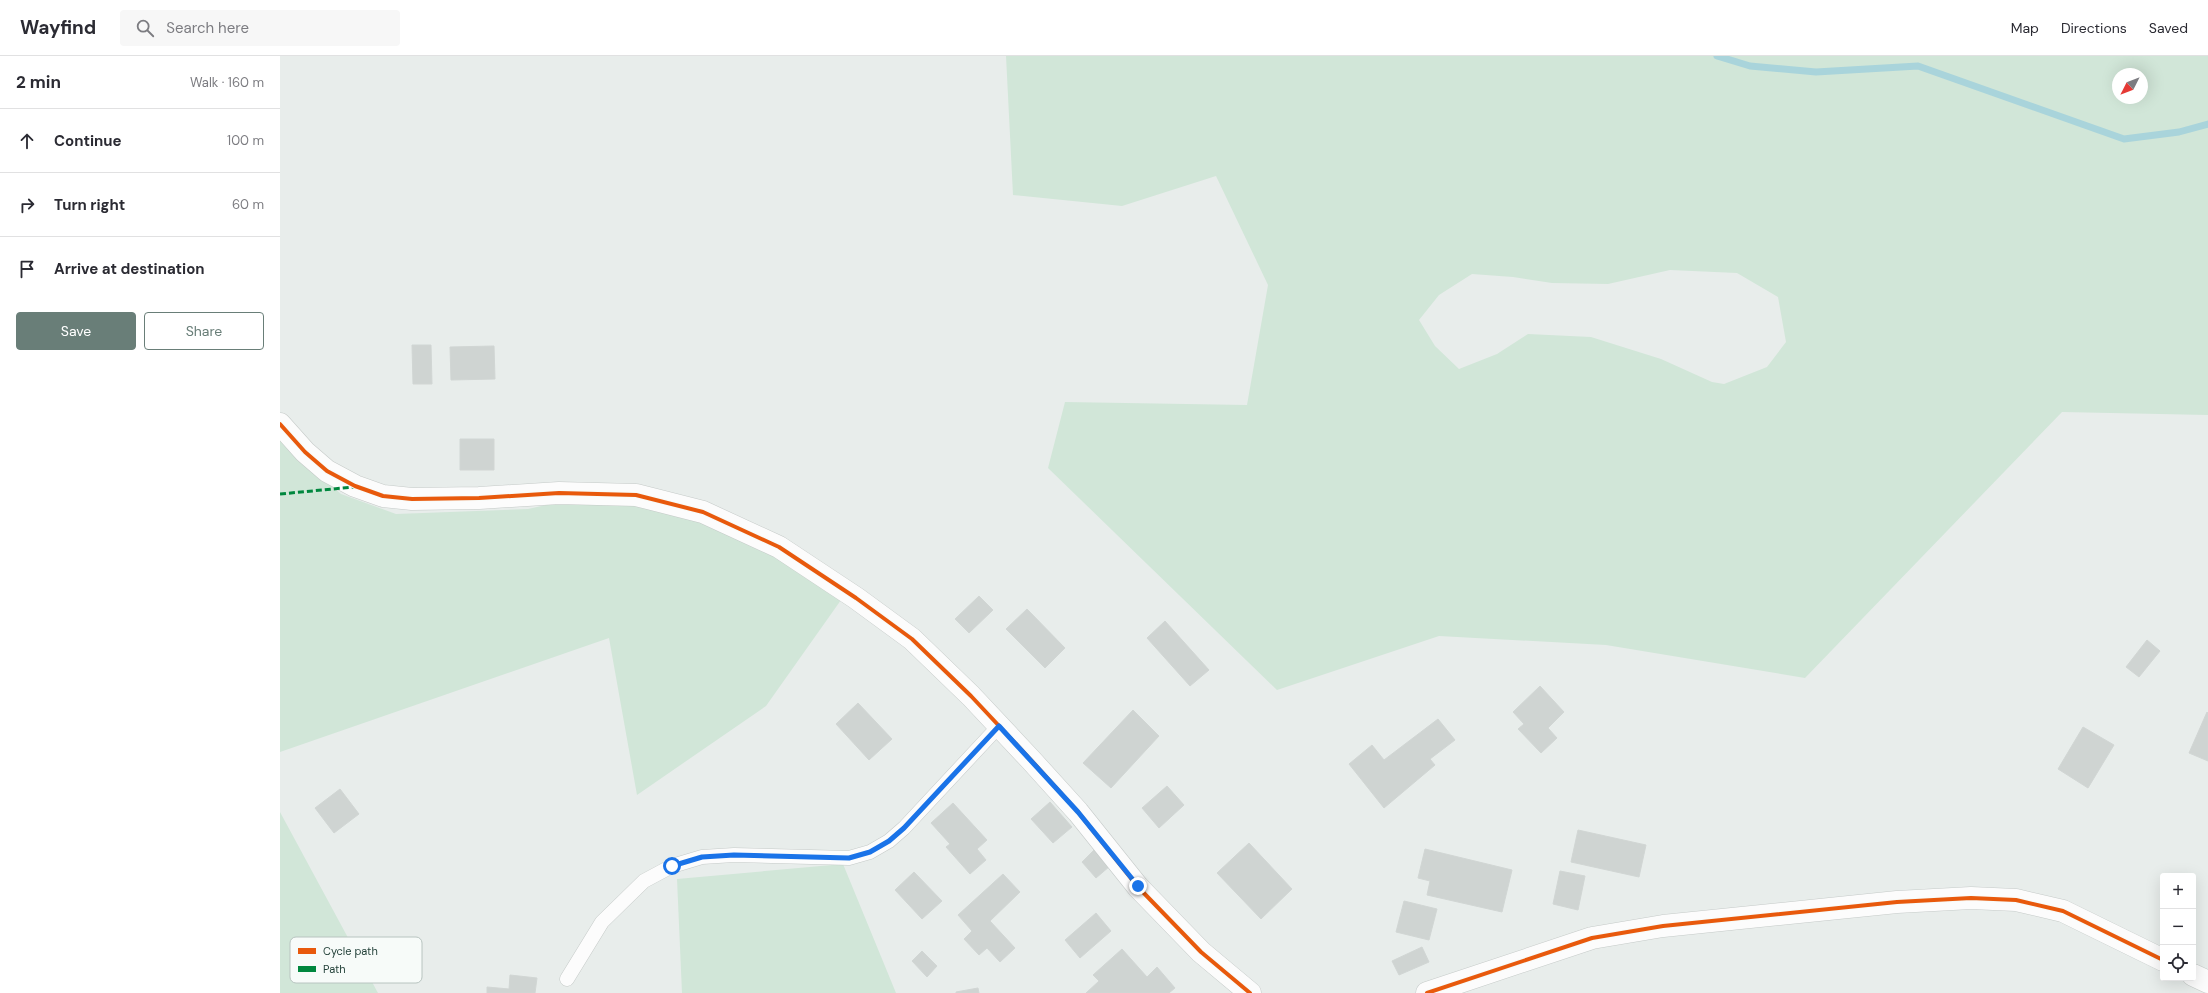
<!DOCTYPE html>
<meta charset="utf-8">
<style>
body{margin:0;font-family:"DM Sans",sans-serif;background:#f7f7f7;color:#2b2b33}
.controls{position:absolute;right:12px;bottom:12px;display:grid;overflow:hidden;border-radius:4px;box-shadow:0 4px 16px #0002}
.controls button{width:36px;height:36px;display:grid;place-items:center;padding:0;border:0;border-bottom:1px solid #e1e1e2;background:#fff;color:#2b2b33;font:20px sans-serif}
.compass{position:absolute;left:1832px;top:12px;width:36px;height:36px;border-radius:50%;background:#fff;box-shadow:0 4px 16px #0002;rotate:228deg}
.stop{position:absolute;width:12px;height:12px;margin:-9px;border:3px solid #1a73e8;border-radius:50%;background:#fff}
.stop.end{background:#1a73e8;border-color:#fff;box-shadow:0 1px 4px #0008}
.list{margin:0;padding:0;list-style:none}
h2{display:flex;justify-content:space-between;align-items:center;height:52px;margin:0;padding:0 16px;font-size:17px}
h2 small{font-size:13px;font-weight:400;color:#7c7c81}
.list li{display:grid;grid-template-columns:26px 1fr auto;gap:12px;align-items:center;box-sizing:border-box;height:64px;padding:0 16px;border-top:1px solid #e1e1e2}
.list b{display:block;font-size:15px;white-space:nowrap}
.list em{font-size:13px;font-style:normal;color:#7c7c81}
.actions{display:flex;gap:8px;padding:12px 16px}
.actions a{flex:1;padding:9px 0;border:1px solid #697e78;border-radius:4px;text-align:center;font-size:14px;color:#697e78}
.actions .main{background:#697e78;color:#fff}
.icon{flex:none;width:22px;height:22px;fill:none;stroke:currentColor;stroke-width:2;stroke-linecap:round;stroke-linejoin:round}
.map{position:relative;flex:none;width:1928px;height:937px;overflow:hidden}
header{display:flex;align-items:center;gap:24px;box-sizing:border-box;height:56px;padding:0 20px;background:#fff;border-bottom:1px solid #e1e1e2}
header strong{font-size:19px}
nav{display:flex;gap:22px;margin-inline-start:auto;font-size:14px}
.search{width:280px;height:36px;background:#f7f7f7;display:flex;align-items:center;gap:10px;box-sizing:border-box;padding:0 14px;border-radius:4px;color:#7c7c81;font-size:15px}
main{display:flex}
aside{flex:1;background:#fff}
.map>svg:first-child{display:block}
</style>
<header>
<strong>Wayfind</strong>
<div class="search"><svg class="icon" aria-label="search" viewBox="0 0 24 24"><circle cx="10" cy="10" r="6"/><path d="M15 15l6 6"/></svg>Search here</div>
<nav><a>Map</a><a>Directions</a><a>Saved</a></nav>
</header>
<main>
<aside>
<h2>2 min<small>Walk · 160 m</small></h2>
<ul class="list">
<li><svg class="icon" aria-label="ahead" viewBox="0 0 24 24"><path d="M12 20V5M6 11l6-6 6 6"/></svg><div><b>Continue</b></div><em>100 m</em></li>
<li><svg class="icon" aria-label="right" viewBox="0 0 24 24"><path d="M7 20v-9h11M14 6l5 5-5 5"/></svg><div><b>Turn right</b></div><em>60 m</em></li>
<li><svg class="icon" aria-label="arrive" viewBox="0 0 24 24"><path d="M6 21V4h12l-3 4 3 4H6"/></svg><div><b>Arrive at destination</b></div></li>
</ul>
<div class="actions"><a class="main">Save</a><a>Share</a></div>
</aside>
<div class="map">
<svg width="1928" height="937" viewBox="0 0 1928 937">
<rect width="100%" height="100%" fill="#e8edeb"/>
<path fill="#d1e6d8" fill-rule="evenodd" d="M726,0h1202v359l-146,-3 -257,266 -199,-33 -167,-9 -162,54 -229,-222 17,-66 182,3 21,-120 -52,-109 -94,30 -109,-11zM1838,18h24v24h-24zM1390,214l67,3 41,24 8,45 -19,25 -43,17 -12,-2 -51,-23 -70,-22 -63,-3 -31,20 -38,15 -24,-23 -16,-26 20,-25 33,-21 41,3 39,6 56,1z
M0,378l13,18 48,42 55,20 132,-5 36,-8 83,2 54,16 68,29 72,52 -75,106 -129,89 -28,-157 -329,114z
M0,756l86,159 12,22h-98z
M563,808l53,129h-214l-5,-114z"/>
<g fill="none" stroke-linecap="round" stroke-linejoin="round">
<path stroke="#a9d4db" stroke-width="7" d="M1437,0l33,10 66,6 102,-6 206,73 55,-7 29,-8"/>
</g>
<path fill="#cfd4d2" stroke="#d1d6d4" d="M132,289h19l1,39h-19z
M214,290l1,33 -44,1 -1,-33z
M180,383h34v31h-34z
M699,540l14,14 -24,23 -14,-14z
M747,553l38,39 -20,20 -39,-39z
M885,565l44,49 -19,16 -43,-48z
M1867,584l13,11 -21,26 -13,-10z
M1260,630l24,26 -16,16 9,10 -16,15 -23,-24 6,-5 -11,-12z
M578,647l34,36 -23,21 -33,-36z
M853,654l26,26 -48,52 -28,-25z
M1927,656l1,1v48l-19,-8z
M1158,663l17,21 -25,19 5,6 -51,43 -35,-44 23,-19 12,15z
M1803,671l31,18 -26,43 -30,-19z
M887,730l17,19 -25,23 -17,-20z
M60,733l19,25 -25,19 -19,-25z
M770,746l22,25 -19,16 -22,-24z
M673,747l34,37 -10,9 9,11 -16,14 -24,-27 4,-3 -19,-21z
M1298,774l68,15 -7,32 -68,-15z
M969,787l43,46 -31,30 -44,-46z
M815,793l15,17 -14,12 -14,-16z
M1145,793l87,21 -10,42 -75,-17 3,-14 -12,-3z
M1280,815l25,5 -7,34 -25,-6z
M634,816l28,29 -20,18 -27,-29z
M723,818l17,18 -30,29 25,27 -15,14 -13,-14 -8,7 -15,-16 8,-8 -14,-16z
M1124,845l33,8 -8,31 -33,-8z
M816,857l15,18 -31,27 -15,-18z
M1142,891l7,15 -30,13 -7,-14z
M842,893l25,28 10,-10 18,21 -6,5h-83l13,-12 -6,-6z
M642,895l15,15 -10,11 -15,-16z
M230,919l27,3 -2,15h-48v-6l22,2z
M698,932l1,5h-23v-1z"/>
<g fill="none" stroke-linecap="round" stroke-linejoin="round">
<g stroke="#c5cac8" stroke-width="15">
<path id="service" d="M287,923l35,-57 42,-41 28,-15 30,-9 32,-2 115,3 21,-6 19,-11 15,-13 95,-102"/>
</g>
<g stroke="#c5cac8" stroke-width="23">
<path id="minor" d="M0,368l25,28 22,19 28,15 28,10 29,3 67,-1 80,-5 77,2 67,17 76,35 77,51 56,41 59,57 60,64 47,52 60,75 63,65 49,41
M1913,919l15,7
M1147,937l165,-55 71,-12 234,-24 74,-4 45,2 47,11 100,49"/>
</g>
<use href="#service" stroke="#fcfcfc" stroke-width="14"/>
<use href="#minor" stroke="#fcfcfc" stroke-width="22"/>
<path stroke="#00873e" stroke-width="3" stroke-dasharray="6 3" stroke-linecap="butt" d="M0,438l74,-7"/>
<g stroke="#f7fbf9" stroke-width="6">
<path id="cycleway" d="M0,368l25,28 22,19 28,15 28,10 29,3 67,-1 80,-5 77,2 67,17 76,35 77,51 56,41 59,57 60,64 47,52 60,75 63,65 49,41
M1147,937l165,-55 71,-12 234,-24 74,-4 45,2 47,11 100,49"/>
</g>
<use href="#cycleway" stroke="#e8590c" stroke-width="4"/>
</g>
<g fill="none" stroke-linecap="round" stroke-linejoin="round">
<path stroke="#1a73e8" stroke-width="5" d="M392,810l30,-9 32,-2 115,3 21,-6 19,-11 15,-13 95,-102 79,86 60,74"/>
</g>
<rect x="10" y="881" width="132" height="46" rx="6" fill="#f7fbf9" stroke="#b8c4c0" stroke-width="1"/>
<rect x="18" y="892" width="18" height="6" fill="#e8590c"/>
<rect x="18" y="910" width="18" height="6" fill="#00873e"/>
<g font-size="11" fill="#24423a">
<text x="43" y="899">Cycle path</text>
<text x="43" y="917">Path</text>
</g>
</svg>
<div class="controls">
<button>+</button>
<button>−</button>
<button><svg class="icon" aria-label="locate" viewBox="0 0 24 24"><circle cx="12" cy="12" r="6"/><path d="M12 2v4M12 18v4M2 12h4M18 12h4"/></svg></button>
</div>
<svg class="compass" viewBox="-18 -18 36 36"><path d="M0-13l5 13h-10z" fill="#e53935"/><path d="M0 13l5-13h-10z" fill="#7c7c81"/></svg>
<div class="stop" style="left:392px;top:810px"></div>
<div class="stop end" style="left:858px;top:830px"></div>
</div>
</main>
